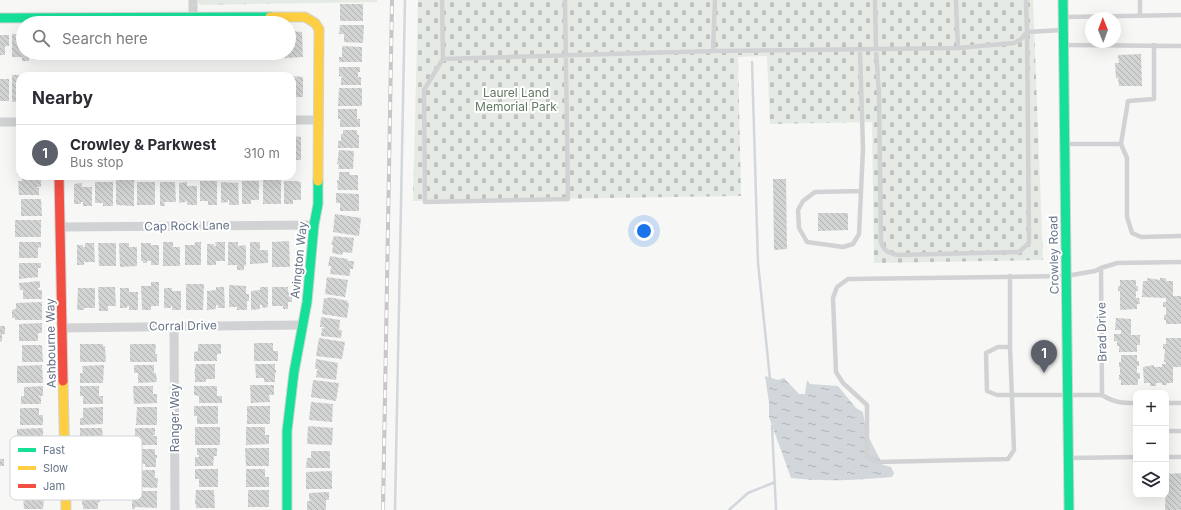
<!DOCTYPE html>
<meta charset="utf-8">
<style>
body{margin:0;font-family:Inter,sans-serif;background:#f7f7f7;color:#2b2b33}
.controls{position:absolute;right:12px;bottom:12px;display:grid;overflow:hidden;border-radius:8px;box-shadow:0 4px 16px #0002}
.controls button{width:36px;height:36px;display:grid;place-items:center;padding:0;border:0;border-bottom:1px solid #e1e1e2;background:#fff;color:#2b2b33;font:20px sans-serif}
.compass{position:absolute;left:1085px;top:12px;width:36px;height:36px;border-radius:50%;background:#fff;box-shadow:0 4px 16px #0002;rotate:359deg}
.you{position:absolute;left:644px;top:231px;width:14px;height:14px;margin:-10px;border:3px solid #fff;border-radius:50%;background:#1a73e8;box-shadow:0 0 0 6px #1a73e833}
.badge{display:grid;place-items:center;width:26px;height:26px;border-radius:50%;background:#5c606a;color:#fff;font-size:13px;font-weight:700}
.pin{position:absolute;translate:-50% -33px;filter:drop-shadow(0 1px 2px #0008)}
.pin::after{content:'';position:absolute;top:21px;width:14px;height:12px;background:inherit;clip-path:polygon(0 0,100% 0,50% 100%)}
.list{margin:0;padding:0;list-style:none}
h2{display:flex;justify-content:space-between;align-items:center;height:52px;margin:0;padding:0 16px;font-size:17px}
h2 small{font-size:13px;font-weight:400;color:#7c7c81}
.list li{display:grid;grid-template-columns:26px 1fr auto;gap:12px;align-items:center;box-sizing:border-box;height:56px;padding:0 16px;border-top:1px solid #e1e1e2}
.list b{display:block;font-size:15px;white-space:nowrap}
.list p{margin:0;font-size:13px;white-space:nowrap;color:#7c7c81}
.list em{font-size:13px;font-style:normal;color:#7c7c81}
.icon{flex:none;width:22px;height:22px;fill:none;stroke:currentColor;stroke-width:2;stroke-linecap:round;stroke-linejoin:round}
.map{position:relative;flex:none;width:1181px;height:510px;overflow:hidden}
.search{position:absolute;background:#fff;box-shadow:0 4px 16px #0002;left:16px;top:16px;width:280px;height:44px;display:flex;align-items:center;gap:10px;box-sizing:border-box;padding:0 14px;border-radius:22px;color:#7c7c81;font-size:15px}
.panel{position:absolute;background:#fff;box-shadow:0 4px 16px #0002;left:16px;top:72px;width:280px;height:108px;border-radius:12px}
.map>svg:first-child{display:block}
</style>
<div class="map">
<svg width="1181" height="510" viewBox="0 0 1181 510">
<defs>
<pattern id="grass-tufts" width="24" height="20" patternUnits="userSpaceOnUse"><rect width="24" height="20" fill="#e6eae4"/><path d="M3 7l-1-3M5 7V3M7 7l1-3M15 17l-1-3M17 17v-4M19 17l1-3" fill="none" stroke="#bec2be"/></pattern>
<pattern id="cemetery-stones" width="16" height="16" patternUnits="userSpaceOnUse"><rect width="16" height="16" fill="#e6eae4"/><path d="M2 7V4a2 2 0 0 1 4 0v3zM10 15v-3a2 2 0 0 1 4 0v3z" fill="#bec2be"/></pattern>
<pattern id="water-ripples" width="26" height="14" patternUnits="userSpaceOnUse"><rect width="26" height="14" fill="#d1d7db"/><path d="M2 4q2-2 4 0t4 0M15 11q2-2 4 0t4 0" fill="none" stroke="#adb3b7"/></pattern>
<pattern id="building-back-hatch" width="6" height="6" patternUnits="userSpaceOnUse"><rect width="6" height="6" fill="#d2d3d3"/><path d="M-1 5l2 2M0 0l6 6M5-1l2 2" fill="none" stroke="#aeb0b1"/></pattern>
</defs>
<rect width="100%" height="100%" fill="#f7f7f6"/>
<path fill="url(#grass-tufts)" d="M198,0h179v2l-175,3 -4,-2z"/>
<path fill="url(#cemetery-stones)" d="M418,0h615l10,260 -169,3 -2,-141 -102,2 -3,-68 -29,1 3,139 -328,5z"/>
<path fill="url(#water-ripples)" d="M765,376l13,4 6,-2 15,16h6l2,-14 3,4 28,2 18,22 7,4 3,20 17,33 8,2 3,6 -2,4c-36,3 -65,5 -101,1l-22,-61v-14z"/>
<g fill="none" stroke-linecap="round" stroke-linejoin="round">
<path stroke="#d1d7db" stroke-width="2.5" d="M752,62l6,201 12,116
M772,426l4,84
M395,510l10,-510
M729,510l19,-17 27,-11"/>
</g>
<path fill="url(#building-back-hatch)" d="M340,4h23v17h-23z
M340,25h24l-1,18 -19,-1v-8h-5z
M289,31l13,1 1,25 -18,1v-5h4z
M12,34h10v4h1v15h6v8h-7v-4h-10z
M0,35h9v11h-4v9h-5z
M342,46l20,1v15h-23v-5h3z
M33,53h18v7h-18z
M54,53h18v4h-18z
M76,53h17v3h-17z
M96,53h17v4h-17z
M139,53h16v2h-16z
M159,53h18v3h-6v4h-5v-4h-7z
M201,53h17v3h-17z
M222,53h17v3h-17z
M243,53h17v2h-17z
M264,53h17l-1,6h-9v-4h-7z
M1141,54l1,32h-23l-1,-8h-2l-1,-15h4l-1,-8z
M339,67h21v5h-2v5h3v8h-20v-7l2,-1 -4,-1z
M138,74h18l-1,2h-17z
M12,75h8v25h-1v2h-7z
M292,76l11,1v20h-7v-2h-1v4h-3z
M0,79h9v22h-9z
M339,88h23v18h-24z
M338,109h19v10h3v8h-20v-7l2,-1h-4z
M343,130h14v5h2v13h-21v-7h3v-7h2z
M17,136h3v17h-3z
M292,136l9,1v23h-9z
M339,150l15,1 -1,18h-15l1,-5h-2z
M17,157h3v18h-3z
M339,172h11l-1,3h9v15h-20l-1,-10h2z
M22,178h19v9h-4v1h2v7h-20l-1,-14h4z
M263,178h15v2h3v24h-18z
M116,179h18v27l-18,-1z
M773,179h13l1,70 -13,1z
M200,181h17v24h-9v-4h-8z
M242,181h17v19h-8v4h-9z
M284,181h15v1h2v18h-8v4h-9z
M95,182h18v24h-10v-3h-8z
M137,182h18v23h-18z
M160,182h15l1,20h-12l1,4h-5z
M187,182v4h10v19h-10v-4h-1v1l-7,1v-20z
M221,182l17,1 1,22h-10v-5h-1v2l-7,1z
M81,183l1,1v3h10v19h-9v-4h-2v2h-7v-20z
M336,193l23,1v17h-19v-8h-4z
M21,199h20l1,17h-21z
M818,213h30v17l-30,1z
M335,214l26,4 -2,18 -26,-4z
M15,220h26v17h-26z
M334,236l20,2 -2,15 -9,-1 -1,3 -10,-2 1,-8h-2z
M289,241l1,26h-18v-25z
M19,242h22v6l-3,-1v11h-19z
M163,242h10v5h7v19h-17z
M195,242h6v23h-16v-20h10z
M215,242h10v19h-9v4h-9v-21h7v2h2z
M228,242h10v4l7,-1 1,2v19l-2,-1v5h-7v-5h-9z
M250,242h10v8h8v13l-18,1z
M85,243h9l1,19h-11v3h-7v-20h6v2h2z
M98,243h18v23h-17z
M119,243h10v4h8v19l-17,1z
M141,243h10v3l1,-1h7v20h-8v-4h-4v2h-4v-2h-2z
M330,256l18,3v2h6l-1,8h-3v7l-20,-2 1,-7 1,-1h-4z
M19,263h22v5h-3v9l-19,2z
M327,277l21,3 -3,17 -20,-3z
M1147,278l13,2v-2h6v3h7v15h8v28h-15v-4h-2v-5h2v-8h-3v-5h3v-4l-24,-1 1,-16h4z
M1120,280h16v6h2v5h-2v7h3l1,6h-3v5l-17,1v-19h-2v-5h2z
M40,281v7h-2v2h4v9h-19v-9h-3l-1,-7z
M151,282h8v24h-8v4h-9l-1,-24h10z
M186,284h18l-1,26h-17z
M229,285l17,1v8h3v7h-2v9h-10v-3h-8z
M98,287h17l1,19h-8v5h-9z
M216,287h8l1,21h-7v-3h-2v4l-9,1v-19l9,-1z
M260,287h8v20l-6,1v-3h-2v4l-9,1v-19l9,-1z
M272,287h16v5h4v10h-4v7h-5v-3h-11z
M78,288h17v20h-11v2h-7z
M120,288h9v4h9v18h-9v-4h-2v2h-7z
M164,288h8v3h9v19h-9v-4h-1v2h-7z
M329,297l19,4 -1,2h2l-2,15 -25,-4 2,-16h5z
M42,302v18h-27v-2h-3v-8l4,-1v-6z
M321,317l19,3 -1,10h3l-1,8 -20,-2 1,-8 2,1v-2h-4z
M1116,318l15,1v16h9v10h-3v7h-18v-6h-2v-5h-3v-7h7v-4h-6z
M42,323v10h-4v8h-19v-17z
M0,326h5v8h-3v7l-2,1z
M319,338l26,4 -3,17 -26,-3z
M1166,338h15v29h-8v16h-6v2h-5v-2h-6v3h-6v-3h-6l-1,-16 11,-2v2h8v-3h4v-2h-2l1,-13h-2v-5h3z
M254,343h19v8h5v10h-24z
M80,344h23v2h2l1,16h-26z
M130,344h25l1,1 -1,9h2v8h-27z
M198,344h23v10h-4v7h-23v-9l4,-1z
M22,345h20l1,17h-21z
M1121,355h16v6h2v5h-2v7h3v6h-2v6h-17v-5h-2v-5h1v-8h-1v-5h2z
M316,359l22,4 -2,17 -20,-3 1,-7 2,-1h-4z
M196,364h19v15h-9v3h-11v-8h-1z
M255,364h20v6h1v3h-1v9h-11v-4h-8z
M42,365l1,18h-26v-17z
M104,365l-1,18h-23v-10h3l-1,-7z
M134,365h20v7l-1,1h3l1,9 -19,1v-10h-4z
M313,380l26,3 -3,18 -25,-4z
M250,385h24v10h-5l1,7 -19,1z
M43,386v10h-4v1h2v7h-20v-8h3v-9z
M80,386h19v10h4v8h-20v-7l1,-1h-4z
M133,386h20v8h4v9l-23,1z
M194,386h23v10h5v7h-23v-7l-5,-1z
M311,402l22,2 -1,18 -23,-2z
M194,406h24v18h-21v-8h-3z
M247,406h23v18h-23z
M103,407v17l-23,1v-7h3v-10z
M137,407h20v18h-21z
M20,408h19v7h4v10h-23z
M308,426l25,2 -1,17 -25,-1z
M195,427h25v18h-25z
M246,427h19v8h4v9l-23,1z
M43,428v18h-26v-17z
M80,428h22l1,9 -4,1h4v8h-20v-7h2l-1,-1h-4z
M135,428h20v7h-2v1h4v9h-19v-9h-3z
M197,448h20v8h-3l-1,10h-18v-9h4v-2h-2z
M245,448h24v18h-23z
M131,449h24v6h2v3h-1v9h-11v-3l-14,-1z
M311,451h19v17h-24l1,-10h4z
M0,459h4v7h-4z
M195,469h23v18h-19v-8h-4z
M246,469h19v8h4v10h-23z
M135,470h20v6l-1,2h4l-1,10 -18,-1v-9h-4z
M332,471v18h-26v-17z
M1181,473v37h-16l1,-36z
M196,490h18l1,18h-19v-4h-1z
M248,490h21v17h-21z
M31,491h11l1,8h1l-1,10h-19l-1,-14 9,-1z
M83,491h15v7h2v4h-2v7h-15v-4h-1z
M132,491h25v17l-22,-1v2h-3z
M329,492v8h-3v10h-19v-9h4l-2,-2v-6z"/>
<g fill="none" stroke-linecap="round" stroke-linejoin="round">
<g stroke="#d2d4d5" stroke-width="11">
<path id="fast" d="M1063,0l6,510
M0,18l270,-1
M287,510v-79l7,-59 13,-70 7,-77 4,-21v-23"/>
</g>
<g stroke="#d2d4d5" stroke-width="11">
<path id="slow" d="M270,17h35l10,6 4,6 -1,152
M63,381l3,129"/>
</g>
<g stroke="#d2d4d5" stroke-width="11">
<path id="jam" d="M59,176l4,205"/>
</g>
<path stroke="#d1d2d3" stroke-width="4.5" d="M442,0l1,59 -19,31 1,112 143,-3 -3,-199
M875,0l1,50 3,44 2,148c3,9 7,11 17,13l121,-3 10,-9 -2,-211 35,-2
M956,0l2,48
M1140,16v-16
M1065,17l116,-2
M1065,45l116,1
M860,50l3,99 -4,85 -6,10 -10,3 -36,-5 -8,-14 -1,-18 5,-9 12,-9 46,-1
M713,51l2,-51
M443,59l270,-8 245,-3 56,-5 7,-4 6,-7 -1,-32
M1066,144h55l6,14v59l5,16 9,4 40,-1
M1121,144l7,-43 26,-2v-54
M1101,268l1,127
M1010,276v71l4,103 -6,9 -130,3 -11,-6v-51l-24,-22 -7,-11 -3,-74 4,-11 11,-8 218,-3 29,-5 6,-3 16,-5 64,-1
M1010,347h-12l-12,6 1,38 10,4h105c13,8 20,8 34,8
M1166,403h15
M1166,431h15
M1166,457h15
M1070,458l66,-1"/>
<path stroke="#d1d2d3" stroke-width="9" d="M193,0v17
M292,120h27
M0,122h20
M61,227l253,-2
M174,327l1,183
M63,328l239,-3"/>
<use href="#fast" stroke="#16e098" stroke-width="9"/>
<use href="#slow" stroke="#ffcf43" stroke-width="9"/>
<use href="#jam" stroke="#f24e42" stroke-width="9"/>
<g stroke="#c7c7c9" stroke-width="4">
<path id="rail" d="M383,510l9,-510"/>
</g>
<use href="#rail" stroke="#fff" stroke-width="2.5" stroke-dasharray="8" stroke-linecap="butt"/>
</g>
<g text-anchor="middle" stroke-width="4" stroke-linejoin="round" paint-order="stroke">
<g font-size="12" fill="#627961" stroke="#fff">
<text x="516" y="97">Laurel Land<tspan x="516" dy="14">Memorial Park</tspan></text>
</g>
<g font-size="12" fill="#667387" stroke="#fff">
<text transform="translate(187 226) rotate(-1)" y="4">Cap Rock Lane</text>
<text transform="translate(1054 255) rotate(-91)" y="4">Crowley Road</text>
<text transform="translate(299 260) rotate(-84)" y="4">Avington Way</text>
<text transform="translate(183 326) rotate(-1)" y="4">Corral Drive</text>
<text transform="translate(1102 332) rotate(-91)" y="4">Brad Drive</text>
<text transform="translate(51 343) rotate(-91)" y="4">Ashbourne Way</text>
<text transform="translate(175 418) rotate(-90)" y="4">Ranger Way</text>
</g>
</g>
<rect x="10" y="436" width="132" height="64" rx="6" fill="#fff" stroke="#d1d5db" stroke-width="1"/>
<rect x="18" y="448" width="18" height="4" fill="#16e098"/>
<rect x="18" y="466" width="18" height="4" fill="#ffcf43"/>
<rect x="18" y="484" width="18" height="4" fill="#f24e42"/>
<g font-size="11" fill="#667387">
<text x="43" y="454">Fast</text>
<text x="43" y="472">Slow</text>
<text x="43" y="490">Jam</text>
</g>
</svg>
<div class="controls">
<button>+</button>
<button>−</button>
<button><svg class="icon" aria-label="layers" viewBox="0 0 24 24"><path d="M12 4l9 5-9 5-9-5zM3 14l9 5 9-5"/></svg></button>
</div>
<svg class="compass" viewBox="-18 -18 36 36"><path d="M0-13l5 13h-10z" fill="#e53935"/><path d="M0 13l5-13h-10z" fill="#7c7c81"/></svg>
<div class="you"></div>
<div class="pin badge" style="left:1044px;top:373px">1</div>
<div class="search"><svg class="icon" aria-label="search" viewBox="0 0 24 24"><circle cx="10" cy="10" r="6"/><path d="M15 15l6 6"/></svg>Search here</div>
<section class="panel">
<h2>Nearby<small></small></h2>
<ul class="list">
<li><span class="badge">1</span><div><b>Crowley &amp; Parkwest</b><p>Bus stop</p></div><em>310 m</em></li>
</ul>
</section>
</div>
